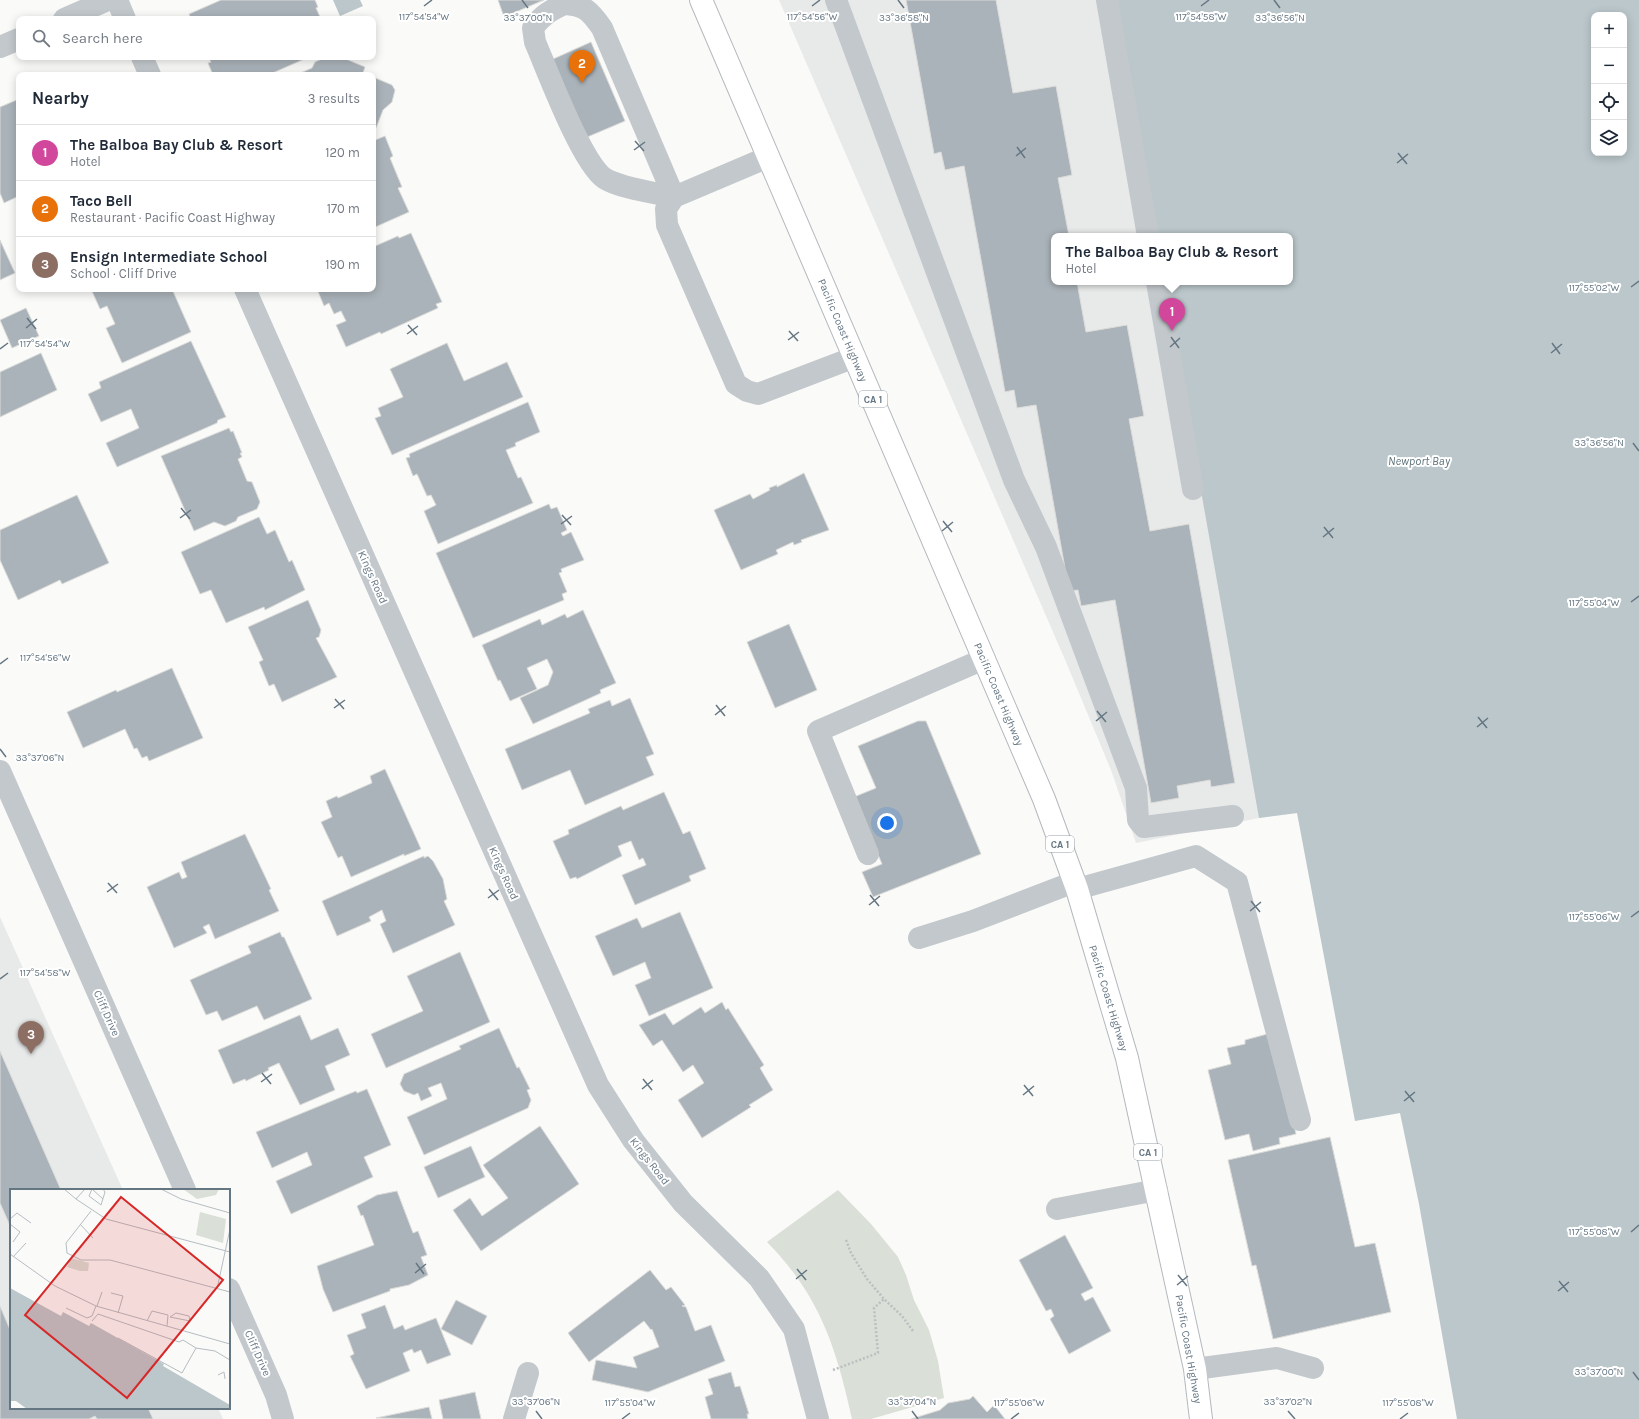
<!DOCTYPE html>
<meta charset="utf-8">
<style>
body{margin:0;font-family:Karla,sans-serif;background:#f6f6f7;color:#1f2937}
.controls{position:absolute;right:12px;top:12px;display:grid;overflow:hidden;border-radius:8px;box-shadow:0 2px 10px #0003}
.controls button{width:36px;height:36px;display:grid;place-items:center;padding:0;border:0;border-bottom:1px solid #e0e1e3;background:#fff;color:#1f2937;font:20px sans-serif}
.you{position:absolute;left:887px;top:823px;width:14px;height:14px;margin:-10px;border:3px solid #fff;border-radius:50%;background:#1a73e8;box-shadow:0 0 0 6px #1a73e833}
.badge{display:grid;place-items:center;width:26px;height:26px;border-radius:50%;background:#0f766e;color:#fff;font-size:13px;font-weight:700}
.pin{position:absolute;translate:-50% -33px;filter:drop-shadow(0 1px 2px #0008)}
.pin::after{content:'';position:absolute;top:21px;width:14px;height:12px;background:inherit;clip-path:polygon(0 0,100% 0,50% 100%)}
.popup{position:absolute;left:1051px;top:233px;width:242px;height:52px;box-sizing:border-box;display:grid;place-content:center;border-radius:8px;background:#fff;filter:drop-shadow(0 1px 3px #0005);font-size:13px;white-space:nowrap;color:#747a83}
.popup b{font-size:15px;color:#1f2937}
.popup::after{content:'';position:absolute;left:50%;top:100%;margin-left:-8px;border:8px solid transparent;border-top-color:#fff}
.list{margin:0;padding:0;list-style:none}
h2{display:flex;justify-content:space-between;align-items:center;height:52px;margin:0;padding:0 16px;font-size:17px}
h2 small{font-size:13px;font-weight:400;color:#747a83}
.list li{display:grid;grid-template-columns:26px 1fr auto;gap:12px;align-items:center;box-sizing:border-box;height:56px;padding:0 16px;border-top:1px solid #e0e1e3}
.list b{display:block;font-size:15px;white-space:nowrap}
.list p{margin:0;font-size:13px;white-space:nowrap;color:#747a83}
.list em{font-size:13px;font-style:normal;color:#747a83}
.icon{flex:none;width:22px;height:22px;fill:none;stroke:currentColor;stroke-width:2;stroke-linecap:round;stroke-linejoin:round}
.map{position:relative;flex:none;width:1639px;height:1419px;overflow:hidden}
.search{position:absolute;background:#fff;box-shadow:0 2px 10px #0003;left:16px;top:16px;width:360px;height:44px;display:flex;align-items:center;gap:10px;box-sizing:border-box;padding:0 14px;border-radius:8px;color:#747a83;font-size:15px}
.panel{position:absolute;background:#fff;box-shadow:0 2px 10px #0003;left:16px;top:72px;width:360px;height:220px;border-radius:8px}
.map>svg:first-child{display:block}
</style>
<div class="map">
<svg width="1639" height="1419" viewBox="0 0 1639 1419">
<rect width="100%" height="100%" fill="#fafaf8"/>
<path fill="#e8e9e9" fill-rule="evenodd" d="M779,0h580l-62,813 -38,5 -123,25 -25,-73 -45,-108zM1054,236h236v46h-236z
M0,917l123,273h-112v218h207l5,11h-223z"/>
<path fill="#dadfd7" d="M838,1190l33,34 27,33 8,18 8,25 15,30 9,31 6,37 -73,21h-19c-16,-72 -32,-123 -85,-177z"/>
<path fill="#bbc7cb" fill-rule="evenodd" d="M333,0h27l3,6 -23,10z
M1114,0h525v1419h-182l-38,-215 -19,-91 -45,8 -58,-308 -38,5 -95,-536h126v-46h-134zM1594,15h30v138h-30z"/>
<path fill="#aab3b9" stroke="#dcdcda" d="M221,0h94l3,7 -2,1 5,11h-130l-2,-5z
M498,0h46l-40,17z
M906,0h90l17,93 43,-7 16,89 -14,3 11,58h-15v46h23l9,50 41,-7 17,91 -15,3 21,112 39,-7 46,259 -24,4 -1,-7 -33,6 2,12 -28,5 -36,-203 -34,6 -3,-16 -9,1 -33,-186 -19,3 -3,-18 -9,2 -41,-226 -19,4 -4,-18 -7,2z
M591,42l34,79 -40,17 -34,-78z
M208,57h101l-41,18h-55l-5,-12 3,-1z
M326,57l3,2v-2h12l24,10 -2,6 4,2h-71l16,-7 3,-6z
M373,77l19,8 3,5 -3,12 -9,8 -7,18 -3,-1z
M19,99v52l-2,5 2,4v36l-15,7 -4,-10v-86z
M385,136l8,20 -3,2 12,29 -4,1 11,24 -36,16v-87z
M411,233l31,69 -6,2 2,4 -57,26 -1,-2 -34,15 -10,-22 10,-4 -5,-10 -7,3 -5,-11 -5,3 -7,-17h56v-42l25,-11 1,2z
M0,240l15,33 -15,7z
M91,289h81l19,43 -69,31 -16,-35 9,-4 -8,-18 -7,3z
M26,308l13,28 -27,12 -12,-28z
M191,341l35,76 -8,3 -1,3 -100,44 -11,-24 33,-15 -8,-19 -30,13 -13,-28 13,-6 -2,-6z
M447,343l17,38 43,-19 16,35 -131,58 -17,-37 6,-2 -3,-8 25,-11 -13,-28z
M41,353l16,37 -57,27v-45z
M528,402l12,30 -25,11 1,3 -10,4 12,28 3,-1 12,26 -95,41 -14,-33 12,-6 -5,-10 -4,1 -10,-22 -4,2 -7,-18 4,-1 -1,-3z
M229,428l2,4 2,-1 9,22h-2l2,4 -4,2 9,22 5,1 8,20 -3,7 -19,8 -2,4 -11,5 -11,-4 -20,9 -33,-75z
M804,473l25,57 -28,10 1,2 -8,3 -1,-3 -17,8 2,4 -37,16 -27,-60 36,-16 3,5 17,-9 -1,-2 8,-3v2z
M77,495l32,68 -47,21 -2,-4 -42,20 -18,-40v-30z
M549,504l2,5 6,-2 10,23 -6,3 2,3 8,-4 13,28 -23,9 1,3 -3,1 8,19 -5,2 2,6 -91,38 -37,-85z
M259,517l8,17 8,-4 14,32 3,-2 13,30 -40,20 -1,-3 -38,16 -15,-33 -11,4 -19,-42z
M308,600l13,30 -2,7 -3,1 21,39 -55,25 -8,-18 -5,2 -10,-24 4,-2 -15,-33z
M583,610l33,73 -16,7 1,3 -68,31 -13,-26 28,-13 5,-13 -6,-13 -20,9 10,21 -27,12 -10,-21 -2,1 -16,-36 58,-26 2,6 23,-11 2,4z
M789,624l28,66 -42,18 -28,-66z
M172,668l31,70 -54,23 -2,-5 -5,2 -5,-10 -3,1 -9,-20 -42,19 -16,-36 49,-22 1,2z
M630,698l24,56 -8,3 8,18 -69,30 -15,-35 -48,20 -17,-41 85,-36 -2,-4 22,-9 2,6z
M918,721h8l55,133 -108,43 -11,-25 20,-8 -28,-67 22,-9 -18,-42z
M385,769l36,80 -17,7v-2l-53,23 -9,-21 -4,2 -17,-36 11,-5 -6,-16 11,-5 1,2 34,-15 -2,-7z
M664,792l19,42 7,-3 16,38 -17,7 2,5 -56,24 -13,-30 24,-10 -3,-7 -4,2 -8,-19 -13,5 4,10 -45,23 -1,-2 -6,2 -17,-38 16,-7 -1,-4 53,-24 2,4z
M245,834l26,55 -2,1 10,21 -64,28 -6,-15 -6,3 4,6 -33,15 -27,-61 32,-15 3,7 5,-2 -6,-15z
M424,856v2l4,-2 5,5 10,18 4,20 -3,2 11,24 -62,28 -13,-29 6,-3 -4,-11 -13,7 2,4 -34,15 -15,-35z
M680,912l33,76 -64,28 -14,-31 16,-7 -6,-16 -32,14 -18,-40 42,-18 5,10z
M280,932l2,5h2l28,62 -48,21 -7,-14 -35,15 -5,-10 -11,4 -16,-35 61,-27 -3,-7z
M460,952l30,70 -104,46 -15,-34 52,-23 -16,-35z
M722,1002l4,8 2,-2 36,57 -4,3 13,22 -24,15 2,2 -49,31 -24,-38 26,-17 -11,-18 -10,7 -21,-32 -9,6 -14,-21 26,-12 8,12 28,-18 4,6z
M300,1015l11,25 27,-12 12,27 -25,11 10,24 -35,15 -21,-42 -11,5 1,2 -23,11 -1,-2 -12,5 -15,-34z
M499,1028l18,40 2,-1 11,22 -3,1 4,10 -3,8 -104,47 -17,-38 40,-18 -6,-16 -13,5 4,8 -11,5 -3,-8 -4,2 -10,-4 -4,-7 4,-10 57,-25 -2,-3z
M1271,1033l25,101 -17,4 1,6 -27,7 -4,-17 -24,6 -17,-70 23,-6 -4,-16 18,-4v-4z
M0,1051l61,139h-50v38l-11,-25z
M367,1089l24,56 -27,12 9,20 -82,37 -15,-33 36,-16 -5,-13 -35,16 -16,-36 100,-41 1,2z
M540,1126l39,58 -98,67 -28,-41 17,-12 12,18 26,-18 -25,-33z
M1330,1137l25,110 20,-4 16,69 -118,27 -17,-74 -4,1 -24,-106z
M471,1146l14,31 -47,21 -14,-31z
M397,1191l16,42 5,-2 9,24 -6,2 7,18 -19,10 -19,4v2l-57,21 -10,-23 -6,-23 57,-21 -11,-30 -2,1 -4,-10 20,-11z
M1065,1235l28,53 -12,6 4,7 8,-4 18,34 -42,23 -19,-35 4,-3 -3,-7 -5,2 -27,-51z
M650,1270l16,20 5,-3 14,18 -3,1 4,1 9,24 16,-6 14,36 -77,31 -56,-12 4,-20 41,8 -4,-11 26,-10 -7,-18 -1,1 -7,-9 -55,41 -21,-29z
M456,1300l31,16 -15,29 -31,-16z
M385,1305l9,24 9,-4 2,5 31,-12 15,37 -24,9 -6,-14 -7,3 -2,-4 -9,4 7,18 -44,18 -16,-33 4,-2 -7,-19 19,-7 -5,-14z
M0,1306l11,26v76h137l5,11h-56l-2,-3 -6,3h-89z
M731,1372l4,15 5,-1 9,28h-2l1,5h-37l-6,-22 8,-3 -5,-15z
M475,1392l6,27h-38l-4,-19z
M973,1396l14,16 7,-7 11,14h-94l29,-9 8,-7 22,-4z
M429,1407l3,12 -56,-1z"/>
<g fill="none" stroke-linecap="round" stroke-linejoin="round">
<g stroke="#b4b9bd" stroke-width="24">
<path id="highway" d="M701,0l343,799 33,90 50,169 68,311 6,50"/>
</g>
<path stroke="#bbbfc2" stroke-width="2.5" stroke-dasharray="2 2" stroke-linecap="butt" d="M846,1240l5,13 16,26 17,20 18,17 11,15
M833,1370l45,-17 -4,-45 10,-9"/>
<path stroke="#c3c8cc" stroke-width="22" d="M117,0l8,19
M836,0l178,480 32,67 90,241 2,32 6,7 89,-11
M1107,0l41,236
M564,4c21,1 26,7 38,24l72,169c-18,-4 -55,-9 -70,-19 -23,-17 -56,-106 -69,-136l-2,-14c8,-12 18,-18 31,-24z
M64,19l44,-19
M0,47l19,-8
M142,57l8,18
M768,157l-94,40 -8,12 1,16 69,159 11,7 11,3 97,-37
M1157,282l36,207
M245,289l353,796 35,55 50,63 76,75 35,51 24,90
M0,771l185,419
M868,854l-50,-123 166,-72
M1077,889l119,-33 41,26 63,238
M919,938l54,-17 101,-39
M1057,1209l100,-19
M229,1289l47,106 7,24
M1195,1369l82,-11 36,10
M514,1419l14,-46"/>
<use href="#highway" stroke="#fff" stroke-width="22"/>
</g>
<path fill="none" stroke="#657683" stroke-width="1.5" d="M522,0l6,8M898,0l6,8M1274,0l6,8M424,6l8,-6M812,6l8,-6M1201,6l8,-6M635,141l9,10M1017,147l8,11M634,150l11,-8M1398,153l9,11M1016,156l10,-8M1397,163l11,-9M1631,287l8,-6M27,318l9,11M408,325l9,10M26,328l11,-9M789,331l9,10M407,334l11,-8M1171,337l8,11M788,340l11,-8M1552,343l8,11M1170,347l10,-9M0,349l8,-6M1551,353l11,-9M1633,443l6,8M181,508l9,11M562,515l9,10M180,518l11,-8M943,521l9,11M561,524l11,-8M1324,527l9,11M942,531l11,-9M1323,537l11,-9M1631,602l8,-6M0,664l8,-6M335,699l9,10M716,705l9,11M334,708l11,-8M1097,711l9,11M715,715l11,-9M1478,717l9,11M1096,721l11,-9M1477,727l11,-9M0,749l6,8M108,883l9,10M489,889l9,11M107,892l11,-8M870,895l9,11M488,898l11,-8M1251,901l9,11M869,905l11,-9M1250,911l11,-9M1631,917l8,-6M0,979l8,-6M262,1073l9,11M643,1079l9,11M261,1082l11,-8M1024,1085l9,11M642,1089l11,-9M1405,1091l9,11M1023,1095l11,-9M1404,1101l11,-9M1631,1232l8,-7M416,1263l8,11M797,1269l9,11M415,1273l11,-9M1178,1275l9,11M796,1279l11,-9M1559,1281l9,11M1177,1285l11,-9M1558,1291l11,-9M1633,1372l6,8M536,1411l6,8M912,1411l6,8M1288,1411l7,8M622,1419l8,-6M1011,1419l8,-6M1400,1419l8,-6"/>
<g text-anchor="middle" stroke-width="4" stroke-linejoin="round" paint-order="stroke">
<g fill="#fff" stroke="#939fa8" stroke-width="1">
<rect x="859" y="391" width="28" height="16" rx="3"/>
<rect x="1046" y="836" width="28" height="16" rx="3"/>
<rect x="1134" y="1144" width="28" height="16" rx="3"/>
</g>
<g font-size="10" font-weight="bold" fill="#657683">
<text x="873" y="403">CA 1</text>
<text x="1060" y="848">CA 1</text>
<text x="1148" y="1156">CA 1</text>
</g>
<g font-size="11" fill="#657683" stroke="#fff">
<text transform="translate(843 330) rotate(67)" y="4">Pacific Coast Highway</text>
<text transform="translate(373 577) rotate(66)" y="4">Kings Road</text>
<text transform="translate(999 694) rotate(67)" y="4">Pacific Coast Highway</text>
<text transform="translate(504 873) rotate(66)" y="4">Kings Road</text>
<text transform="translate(1109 998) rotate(73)" y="4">Pacific Coast Highway</text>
<text transform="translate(107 1013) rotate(66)" y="4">Cliff Drive</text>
<text transform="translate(650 1161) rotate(52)" y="4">Kings Road</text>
<text transform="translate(1189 1349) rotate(80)" y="4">Pacific Coast Highway</text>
<text transform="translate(258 1353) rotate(66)" y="4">Cliff Drive</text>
</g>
<g font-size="12" font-style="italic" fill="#60757c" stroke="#fff">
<text x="1419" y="465">Newport Bay</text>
</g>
</g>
<g transform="translate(10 1189)">
<rect width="220" height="220" fill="#fafaf8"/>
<path d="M173,0h36l-3,6 -19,4zM190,23l26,7 -3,24 -27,-8zM61,69l18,5 -1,8h-8l-13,-4z" fill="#dadfd7"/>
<path d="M0,99l51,28 2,-4 26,14 2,-3 73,41 -1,2 67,39v4h-203l-11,-8h-6z" fill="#bbc7cb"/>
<path fill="none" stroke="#b5bdc2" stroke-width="1" d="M54,0l12,10 9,-10M82,0l-3,7 12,9 4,-13 -2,-3M82,0l11,10M151,0l20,10 49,14M66,10l30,20 124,33M81,22l-25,32 1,10 14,7h29l120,32M0,30l7,-6 14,10M0,35l10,8 -7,10M70,35l13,14M0,65l45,32 41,20 134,38M3,68l13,-14M207,100l13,-60M101,104l12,3 -5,17M87,117l5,-14M56,119l21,10 5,-2 4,-10M166,124l13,3 1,5 -20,-4zM82,132l6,-7 81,28 4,-2 13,8M137,132l5,-10 16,4 -1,11M108,149l64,35 14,-25 19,3 15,9M208,186l6,-3 1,7"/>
<path fill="#d62828" fill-opacity="0.15" stroke="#d62828" stroke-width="2" d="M111,8l102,83 -96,118 -102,-83z"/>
<rect width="220" height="220" fill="none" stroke="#657683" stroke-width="2"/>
</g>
<g font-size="10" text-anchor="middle" fill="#657683" stroke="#fff" stroke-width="4" stroke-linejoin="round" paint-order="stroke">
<text x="424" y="20">117°54'54"W</text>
<text x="812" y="20">117°54'56"W</text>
<text x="1201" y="20">117°54'58"W</text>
<text x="1280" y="21">33°36'56"N</text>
<text x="528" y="21">33°37'00"N</text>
<text x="904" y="21">33°36'58"N</text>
<text x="1594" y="291">117°55'02"W</text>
<text x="45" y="347">117°54'54"W</text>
<text x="1599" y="446">33°36'56"N</text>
<text x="1594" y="606">117°55'04"W</text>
<text x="45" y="661">117°54'56"W</text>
<text x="40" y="761">33°37'06"N</text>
<text x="1594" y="920">117°55'06"W</text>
<text x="45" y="976">117°54'58"W</text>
<text x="1594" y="1235">117°55'08"W</text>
<text x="1599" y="1375">33°37'00"N</text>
<text x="536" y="1405">33°37'06"N</text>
<text x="912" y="1405">33°37'04"N</text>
<text x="1288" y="1405">33°37'02"N</text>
<text x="630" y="1406">117°55'04"W</text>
<text x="1019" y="1406">117°55'06"W</text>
<text x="1408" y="1406">117°55'08"W</text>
</g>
</svg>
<div class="controls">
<button>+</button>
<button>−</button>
<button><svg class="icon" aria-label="locate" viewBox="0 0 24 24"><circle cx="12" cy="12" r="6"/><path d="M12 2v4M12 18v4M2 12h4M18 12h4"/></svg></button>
<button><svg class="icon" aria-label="layers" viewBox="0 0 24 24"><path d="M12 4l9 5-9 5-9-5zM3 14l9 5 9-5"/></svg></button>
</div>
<div class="you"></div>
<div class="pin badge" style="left:1172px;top:331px;background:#d1479c">1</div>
<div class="popup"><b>The Balboa Bay Club &amp; Resort</b>Hotel</div>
<div class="pin badge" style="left:582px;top:83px;background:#e8710a">2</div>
<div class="pin badge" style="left:31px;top:1054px;background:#8d6e63">3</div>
<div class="search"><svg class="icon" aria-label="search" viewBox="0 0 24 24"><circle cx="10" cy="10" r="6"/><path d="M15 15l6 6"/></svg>Search here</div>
<section class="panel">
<h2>Nearby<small>3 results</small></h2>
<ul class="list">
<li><span class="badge" style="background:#d1479c">1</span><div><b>The Balboa Bay Club &amp; Resort</b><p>Hotel</p></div><em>120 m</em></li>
<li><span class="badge" style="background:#e8710a">2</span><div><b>Taco Bell</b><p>Restaurant · Pacific Coast Highway</p></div><em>170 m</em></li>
<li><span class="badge" style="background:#8d6e63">3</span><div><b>Ensign Intermediate School</b><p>School · Cliff Drive</p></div><em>190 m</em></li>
</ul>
</section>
</div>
